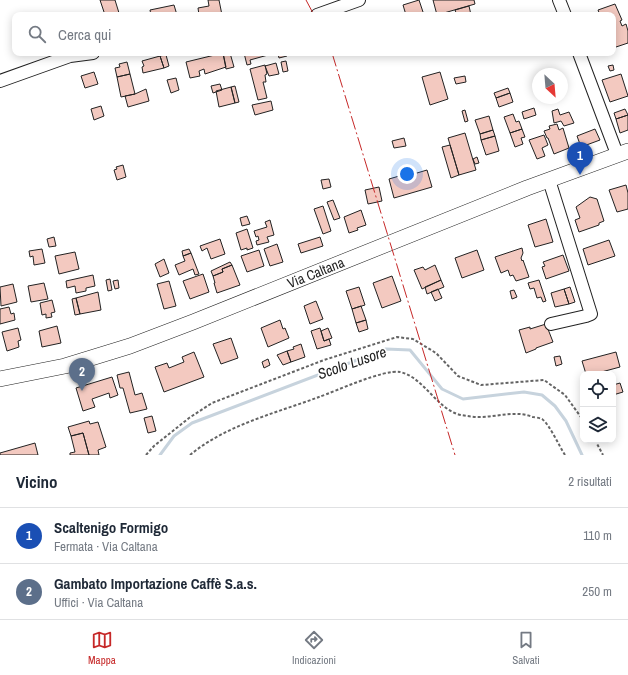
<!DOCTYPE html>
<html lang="it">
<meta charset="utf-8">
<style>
body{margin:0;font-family:"Archivo Narrow",sans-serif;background:#f2f2f3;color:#1f2937}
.controls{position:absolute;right:12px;bottom:12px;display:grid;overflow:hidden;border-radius:8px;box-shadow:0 2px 10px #0003}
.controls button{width:36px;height:36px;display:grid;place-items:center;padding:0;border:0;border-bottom:1px solid #e0e1e3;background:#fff;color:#1f2937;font:20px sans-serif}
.compass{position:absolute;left:532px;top:68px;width:36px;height:36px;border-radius:50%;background:#fff;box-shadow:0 2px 10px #0003;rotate:154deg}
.you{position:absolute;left:407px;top:174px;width:14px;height:14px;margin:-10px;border:3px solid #fff;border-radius:50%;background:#1a73e8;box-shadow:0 0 0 6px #1a73e833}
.badge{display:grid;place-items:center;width:26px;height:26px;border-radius:50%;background:#c62828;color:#fff;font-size:13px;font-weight:700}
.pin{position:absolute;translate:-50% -33px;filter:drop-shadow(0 1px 2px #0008)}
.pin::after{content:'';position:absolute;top:21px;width:14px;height:12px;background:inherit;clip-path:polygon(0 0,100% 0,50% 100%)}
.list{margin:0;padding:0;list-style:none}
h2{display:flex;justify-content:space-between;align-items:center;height:52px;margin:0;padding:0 16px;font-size:17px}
h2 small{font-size:13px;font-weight:400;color:#747a83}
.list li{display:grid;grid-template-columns:26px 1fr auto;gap:12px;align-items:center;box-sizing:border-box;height:56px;padding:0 16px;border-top:1px solid #e0e1e3}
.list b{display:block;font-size:15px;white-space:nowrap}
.list p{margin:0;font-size:13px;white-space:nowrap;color:#747a83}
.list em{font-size:13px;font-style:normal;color:#747a83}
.icon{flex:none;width:22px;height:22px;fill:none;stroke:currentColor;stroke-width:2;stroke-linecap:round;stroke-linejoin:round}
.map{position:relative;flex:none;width:628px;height:455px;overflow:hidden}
.search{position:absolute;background:#fff;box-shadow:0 2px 10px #0003;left:12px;right:12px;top:12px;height:44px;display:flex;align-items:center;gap:10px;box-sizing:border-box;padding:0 14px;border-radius:8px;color:#747a83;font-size:15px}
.sheet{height:164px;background:#fff}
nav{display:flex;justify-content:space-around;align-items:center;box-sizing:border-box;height:56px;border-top:1px solid #e0e1e3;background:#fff;font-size:11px;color:#747a83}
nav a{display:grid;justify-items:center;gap:2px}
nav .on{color:#c62828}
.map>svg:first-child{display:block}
</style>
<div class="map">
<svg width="628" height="455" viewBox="0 0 628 455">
<rect width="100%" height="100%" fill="#fff"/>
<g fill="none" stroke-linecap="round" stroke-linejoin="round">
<path stroke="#c7d3dd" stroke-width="3" d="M160,455l14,-19 18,-13 194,-74 24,1 32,39 21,10 61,-7 18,3 13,11 11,15 16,34"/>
</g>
<path fill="#f3c9c0" stroke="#222" d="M100,0h15l4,13 -6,2h-8z
M208,0h11l3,15h-23l-1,-7 11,-2z
M419,0l5,15h-18l-3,-10z
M433,0h41l1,4 -38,11z
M615,4l7,16 -2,1 2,5 4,-2 2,7v12l-15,5v-33h-13l-2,-5z
M174,5l3,10h-26l-1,-5z
M469,6l2,9h-14l-2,-5z
M223,53l3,14 -21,7 -1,-5 -5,2 1,5 -10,2 -4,-16z
M223,53h7l4,14 -8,2z
M244,53h24v2l-18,5 1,4 -4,1z
M274,53h12l1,3 -8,2 -1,-4 -3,1z
M166,55l3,11 -5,2 -4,-12z
M160,56l4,12 -21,5 -1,-6 2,-1 -2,-5z
M286,61l2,10 -5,1 -2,-10z
M127,62l3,12 -13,3 -2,-9 5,-1 -1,-3z
M276,63l3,11 -10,2 -4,-10z
M265,65l2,9 -2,1 1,7h-3l4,16 -9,2 -8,-31z
M613,65l1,5 -4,1 -2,-5z
M94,72l4,12 -13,4 -4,-12z
M440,72l8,27 -18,6 -8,-28z
M130,74l5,20 -14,3 -4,-20z
M621,74l7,22 -18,6 -8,-22z
M465,76l1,6 -10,2 -2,-6z
M176,78l3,12 -8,3 -4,-13z
M220,84l2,6 -9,3 -2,-7z
M235,86l4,16 -4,1 -4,-16z
M231,87l4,16 -16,4 -3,-16z
M508,88l2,5 -14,5 -2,-5z
M146,89l3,12 -21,6 -3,-11 10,-2z
M510,93l3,9 -14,5 -3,-9z
M271,101l2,9 -18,5 -3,-10z
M101,106l3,10 -10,4 -3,-11z
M534,108l2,7 -12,4 -2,-7z
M558,109l2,6 9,-3 5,11 -10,3 -3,-5 -7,2 -2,-12z
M625,109l3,6 -12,4 -2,-6z
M465,110l3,11 -3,1 -3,-11z
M513,114l3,8 3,-1 3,8 -12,4 -6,-16z
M628,115v15l-8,3 -4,-14z
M489,116l4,14 -13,4 -5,-14z
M557,124l2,6 4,-2 6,20 -15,6 -6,-16h-1l-3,-7 6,-2 -1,-3z
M522,129l3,8 -4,1 2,6 -8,3 -5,-14z
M595,129l5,11 -19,7 -4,-11z
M493,130l2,6 -14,4 -1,-6z
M465,133l11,37 -17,5 -11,-37z
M544,135l4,10 -6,3 3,8 -8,3 -8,-19z
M495,136l4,15 -13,4 -5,-15z
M404,138l2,8 -12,2 -2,-7z
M450,145l9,30 -8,3 -9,-31z
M477,157l2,6 -4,1 -2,-5z
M123,165l3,12 -9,3 -3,-10 3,-1 -1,-2z
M427,170l5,17 -38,11 -5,-19 17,-5 1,2z
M329,179l2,8 -8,2 -2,-9z
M626,185l2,8v16l-11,3 -8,-22z
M379,187l3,14 -14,3 -3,-14z
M590,197l7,2 7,22 -5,2v2l-20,7 -4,-12 5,-2 -4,-11z
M333,200l7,18 -6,2 -7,-18z
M323,206l8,25 -8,3 -9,-25z
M361,210l5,15 -9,3 1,2 -9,3 -5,-16z
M247,216l3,8 -8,2 -2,-8z
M546,219l7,23 -18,5 -7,-22z
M270,220l4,15 -7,2 2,5 -12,3 -1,-4 3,-1 -1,-4 -2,1 -2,-6 13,-4 -2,-5z
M247,229l6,19 -6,2v-2l-6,2 -5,-17z
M54,237l2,9 -7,1 -2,-8z
M320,237l3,9 -22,7 -3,-9z
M220,239l5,15 -14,5 -4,-11 -5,3 -2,-5z
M609,240l6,16 -27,9 -5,-16z
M277,244l6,18 -13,4 -6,-17z
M522,248l1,5 -2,5 1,3 1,-1 6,17 -13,4 -3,-6 -3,1 -2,-6 -7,3 -6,-16z
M42,249l3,14 -11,2 -1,-9 -3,1 -1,-6z
M189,249l2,4 -8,3 -1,-5z
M259,250l5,16 -17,6 -6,-16z
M477,250l7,20 -22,8 -7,-20z
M75,252l4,17 -20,5 -4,-18z
M191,253l8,21 -4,1 -2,-6 -14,6 -4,-10 10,-4 -2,-5z
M563,255l6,16 -23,8 -4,-12 3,-1 -2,-4z
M164,259l5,14 -9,4 -5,-13z
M230,262l2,3 -10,4 1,3 -10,4 -2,-5z
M232,265l8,20 -23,8 -3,-10h1l-2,-7 10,-4 -1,-3z
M435,265l6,15 -19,9 -8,-19 9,-3 2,3z
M203,274l6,18 -19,7 -7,-18z
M93,275l2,11 -9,2v3l-10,2 -1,-7 -8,2 -1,-7z
M392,276l9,25 -19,7 -9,-25z
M110,279l2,11 -4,1 -2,-11z
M118,280l1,8 -4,1 -2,-8z
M441,280l3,7 -17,7 -2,-7z
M539,280l7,21 -3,1 -2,-5 -4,1 -3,-10 -4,1 -2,-6z
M169,281l7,25 -12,3 -7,-25z
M44,283l4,16 -17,3 -3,-16z
M13,284l4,18 -16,4 -1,-19z
M359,287l6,18 -13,4 -6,-18z
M570,287l5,15 -6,2 -5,-15z
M438,289l4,9 -7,3 -4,-9z
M564,289l5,15 -14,3 -4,-14z
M514,290l3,7 -5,2 -2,-8z
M98,292l3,18 -21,4 -4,-16z
M76,298l4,16 -5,1 -3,-16z
M52,300l3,12 -4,1 1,4 -6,1v-4l-4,1 -2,-12z
M316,301l7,18 -13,5 -6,-18z
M361,306l5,14 -10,3 -4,-14z
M9,307l2,7 3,-1 1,7 -15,4v-15z
M280,320l3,9 2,-1 4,10 -21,9 -7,-19z
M366,320l2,9 -9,3 -3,-9z
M546,324l7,18 -17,6v1l-10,4 -7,-23 11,-3v2z
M57,326l4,17 -19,4 -3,-16z
M18,328l3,12 -3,1 1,6 -12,4 -5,-19z
M320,328l4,13 5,-2 2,6 -14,4 -6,-18z
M328,328l4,10 -8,3 -3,-10z
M231,338l7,20 -17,6 -8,-20z
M301,344l4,13 -14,5 -4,-11 7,-2 -1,-2z
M287,351l4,11 -8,3 -6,-10z
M194,352l10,25 -40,15 -9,-25 12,-4 2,5 15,-6 -2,-5z
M616,352l4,15 -26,7h-8l-4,-13z
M560,356l2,8 -6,2 -2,-9z
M268,359l2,6 -6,3 -2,-6z
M129,372l6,23 7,-2 5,16 -17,4 -7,-25h-3l-3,-13z
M112,377l6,18 -8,3 -1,-5 -17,6 3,8 -12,4 -7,-23z
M620,383l3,9 -10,3v-10z
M152,416l4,15 -8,2 -4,-15z
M89,421l1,3 8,-2 8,25 -8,3 1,5h-10l-6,-22 -12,3 -3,-9z
M83,433l6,22h-19v-2l5,-1 -4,-16z
M35,443l3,12h-38v-2z"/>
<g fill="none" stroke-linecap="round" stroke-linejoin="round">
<g stroke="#222" stroke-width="14">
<path id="minor" d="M559,0l6,15
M317,15l42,-15
M579,53l38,101
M0,81l70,-25 23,-3
M549,180l42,134 -5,2 -35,8"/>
</g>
<g stroke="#222" stroke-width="16">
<g id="major">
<path id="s1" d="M0,379l65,-13 65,-20 63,-24 334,-134 101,-37"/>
</g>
</g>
<path stroke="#646464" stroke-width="2" stroke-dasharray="3 2" stroke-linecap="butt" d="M595,440l8,15
M146,455l8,-9 35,-28 23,-15 112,-43 73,-23 16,2 23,14 22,23 23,9 63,-5 21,15 18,25
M190,455c36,-30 86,-42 129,-58 17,-6 65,-28 81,-25 24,5 37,38 61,43 6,1 12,2 18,2 19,0 36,-7 54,0 2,0 6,1 9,2 8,6 17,27 23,36"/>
<use href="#minor" stroke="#fff" stroke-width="12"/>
<use href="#major" stroke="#fff" stroke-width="15"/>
<path stroke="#c62828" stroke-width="1" stroke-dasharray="14 3 2 3" stroke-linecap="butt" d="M306,0l8,15
M332,53l123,402"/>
</g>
<g text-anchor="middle" stroke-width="3" stroke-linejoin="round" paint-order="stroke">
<g font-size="14" fill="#222" stroke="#fff">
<text dy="5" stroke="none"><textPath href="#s1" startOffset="334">Via Caltana</textPath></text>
</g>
<g font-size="15" font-style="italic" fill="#222" stroke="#fff">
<text transform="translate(352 363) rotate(-19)" y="5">Scolo Lusore</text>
</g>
</g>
</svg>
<div class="controls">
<button><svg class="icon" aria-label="locate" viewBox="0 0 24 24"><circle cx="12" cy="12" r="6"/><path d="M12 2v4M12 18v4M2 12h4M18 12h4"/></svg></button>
<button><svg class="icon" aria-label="layers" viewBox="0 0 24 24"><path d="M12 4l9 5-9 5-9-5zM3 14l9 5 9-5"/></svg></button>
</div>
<svg class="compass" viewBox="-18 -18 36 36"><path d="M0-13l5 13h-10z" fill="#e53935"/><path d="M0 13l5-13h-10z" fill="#747a83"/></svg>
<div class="you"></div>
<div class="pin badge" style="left:580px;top:175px;background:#1a4fb4">1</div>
<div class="pin badge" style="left:82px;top:391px;background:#5c6f8a">2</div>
<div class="search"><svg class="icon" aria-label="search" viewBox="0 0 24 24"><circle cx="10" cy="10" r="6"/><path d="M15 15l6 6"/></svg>Cerca qui</div>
</div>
<section class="sheet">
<h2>Vicino<small>2 risultati</small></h2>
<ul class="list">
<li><span class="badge" style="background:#1a4fb4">1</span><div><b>Scaltenigo Formigo</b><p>Fermata · Via Caltana</p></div><em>110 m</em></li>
<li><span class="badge" style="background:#5c6f8a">2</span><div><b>Gambato Importazione Caffè S.a.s.</b><p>Uffici · Via Caltana</p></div><em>250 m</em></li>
</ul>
</section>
<nav>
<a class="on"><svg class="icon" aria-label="map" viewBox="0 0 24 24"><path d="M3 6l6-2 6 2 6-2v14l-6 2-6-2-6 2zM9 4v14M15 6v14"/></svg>Mappa</a>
<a><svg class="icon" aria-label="directions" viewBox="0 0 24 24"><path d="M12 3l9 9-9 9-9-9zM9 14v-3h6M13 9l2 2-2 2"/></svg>Indicazioni</a>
<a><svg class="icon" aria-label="saved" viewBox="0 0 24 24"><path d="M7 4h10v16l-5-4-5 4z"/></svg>Salvati</a>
</nav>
